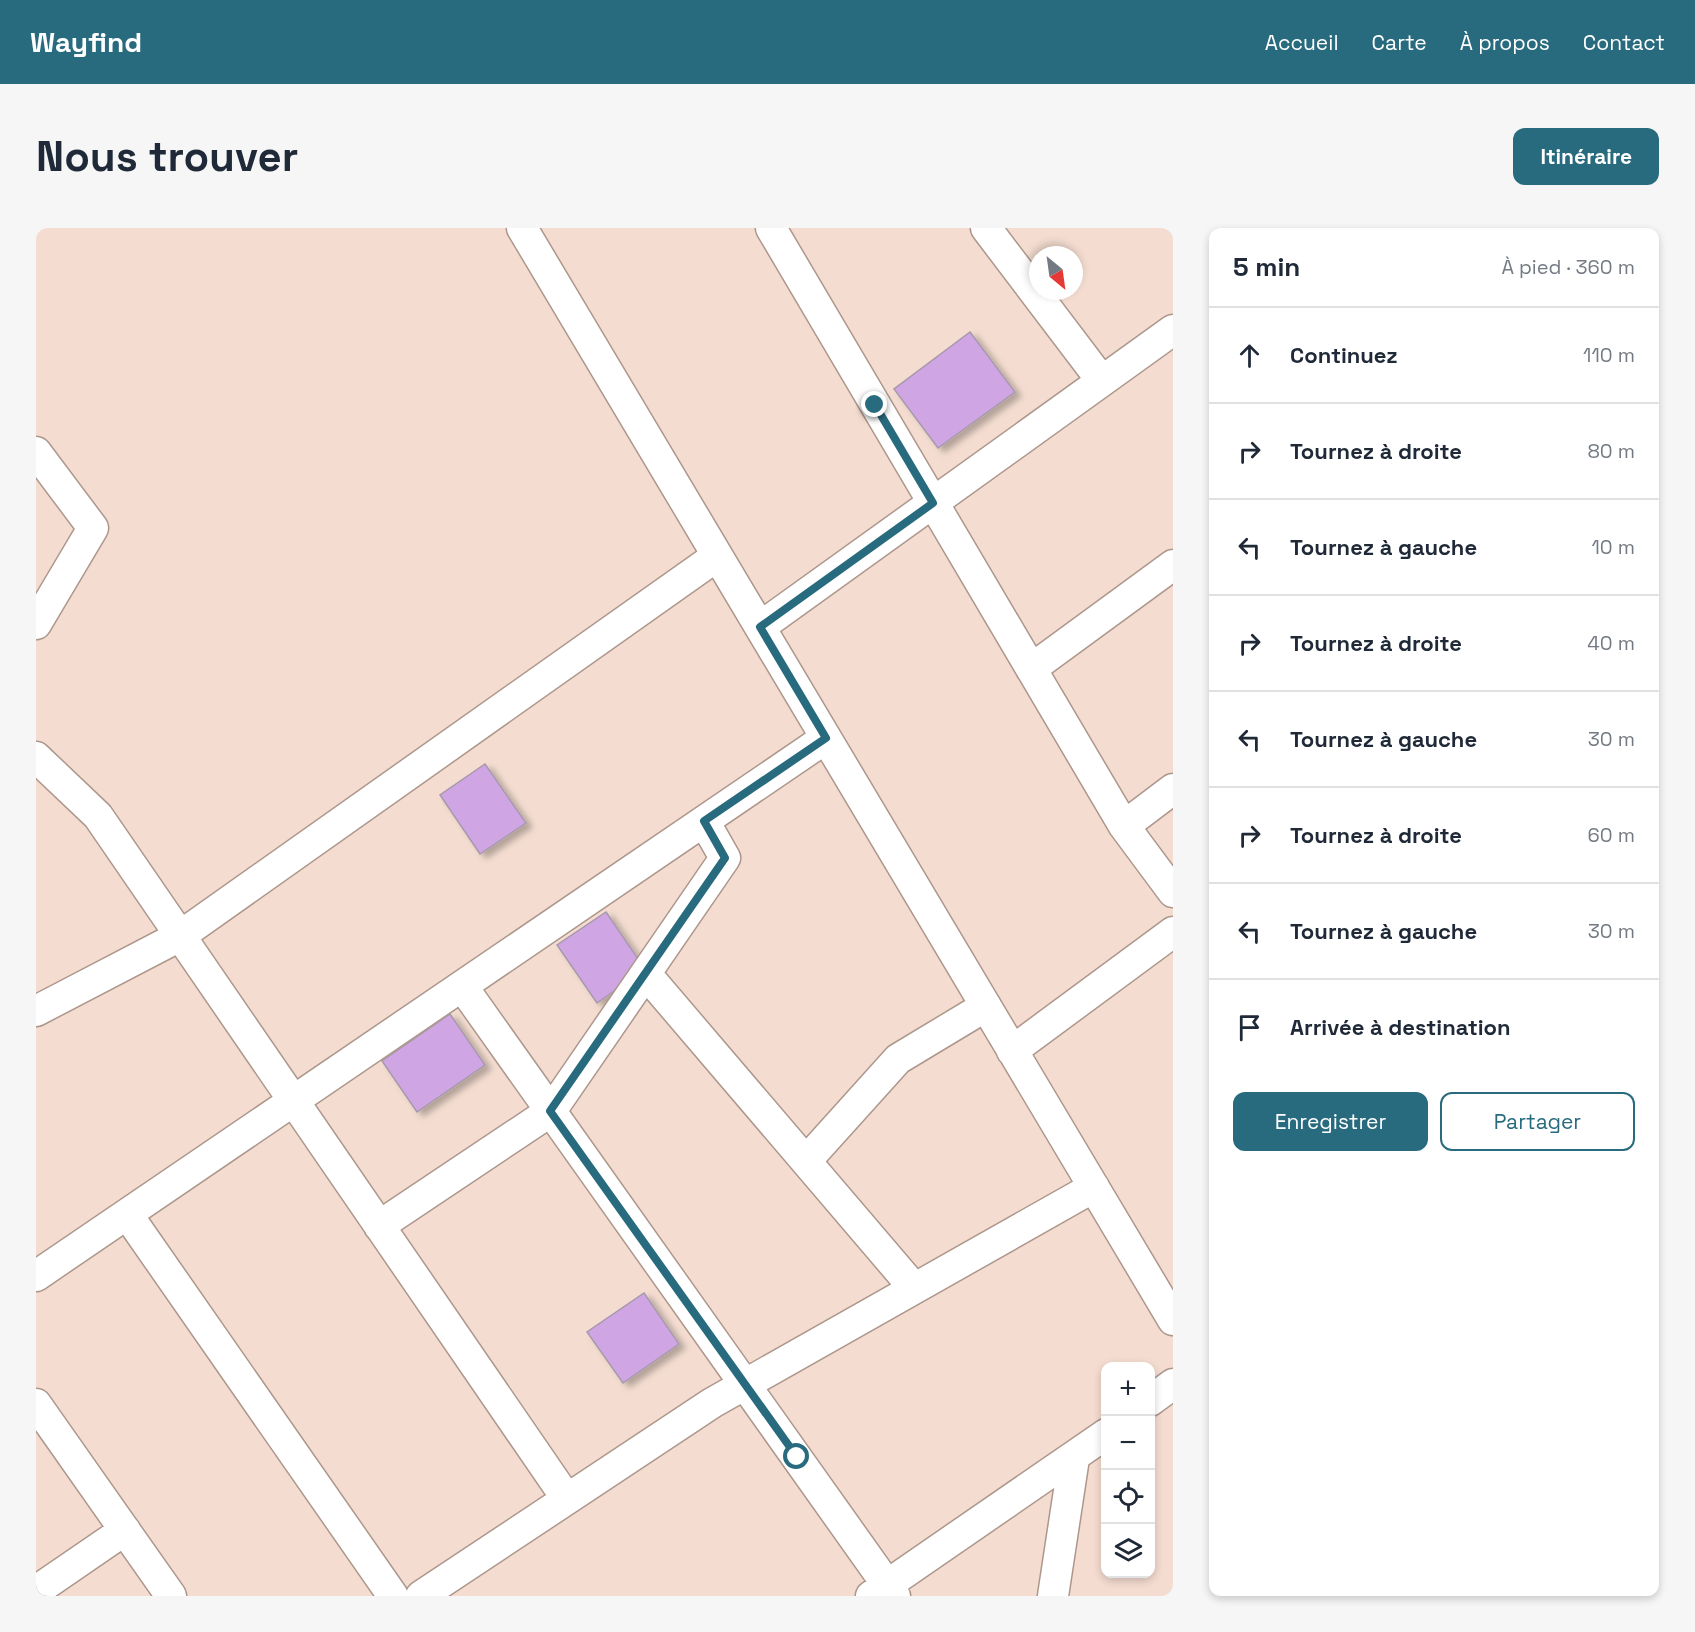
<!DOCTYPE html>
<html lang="fr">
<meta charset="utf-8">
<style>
body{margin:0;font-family:"Space Grotesk",sans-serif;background:#f6f6f7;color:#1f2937}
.controls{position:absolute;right:18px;bottom:18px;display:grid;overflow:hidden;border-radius:12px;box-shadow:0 3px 9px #0003}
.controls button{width:54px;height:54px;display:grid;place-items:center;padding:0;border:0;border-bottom:2px solid #e0e1e3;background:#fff;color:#1f2937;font:30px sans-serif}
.compass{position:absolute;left:993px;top:18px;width:54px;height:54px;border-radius:50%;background:#fff;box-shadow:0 3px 9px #0003;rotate:151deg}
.stop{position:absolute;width:18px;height:18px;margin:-14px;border:4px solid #296b7e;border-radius:50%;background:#fff}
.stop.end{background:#296b7e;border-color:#fff;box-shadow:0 2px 6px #0008}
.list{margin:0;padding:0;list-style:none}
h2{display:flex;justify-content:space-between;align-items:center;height:78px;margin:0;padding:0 24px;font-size:26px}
h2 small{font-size:20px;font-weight:400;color:#747a83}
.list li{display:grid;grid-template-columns:39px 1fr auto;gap:18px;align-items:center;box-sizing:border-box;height:96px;padding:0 24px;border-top:2px solid #e0e1e3}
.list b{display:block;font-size:22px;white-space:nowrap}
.list em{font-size:20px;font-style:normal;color:#747a83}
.actions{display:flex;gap:12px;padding:18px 24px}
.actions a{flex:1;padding:14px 0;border:2px solid #296b7e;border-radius:12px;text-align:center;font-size:21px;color:#296b7e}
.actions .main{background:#296b7e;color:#fff}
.icon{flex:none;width:33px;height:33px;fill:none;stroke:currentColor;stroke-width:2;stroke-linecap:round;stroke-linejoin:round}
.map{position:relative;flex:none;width:1137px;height:1368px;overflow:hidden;border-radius:12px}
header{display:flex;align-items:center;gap:36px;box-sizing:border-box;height:84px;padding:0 30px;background:#296b7e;color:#fff}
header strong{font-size:28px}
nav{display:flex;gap:33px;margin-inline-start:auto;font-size:21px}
.intro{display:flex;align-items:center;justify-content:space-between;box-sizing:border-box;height:144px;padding:0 36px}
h1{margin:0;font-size:42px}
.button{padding:15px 27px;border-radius:12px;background:#296b7e;color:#fff;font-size:21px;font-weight:700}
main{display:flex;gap:36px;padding:0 36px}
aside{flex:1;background:#fff;border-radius:12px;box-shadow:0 3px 9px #0003}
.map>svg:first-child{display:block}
</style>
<header>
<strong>Wayfind</strong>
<nav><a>Accueil</a><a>Carte</a><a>À propos</a><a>Contact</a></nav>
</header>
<div class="intro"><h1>Nous trouver</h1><a class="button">Itinéraire</a></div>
<main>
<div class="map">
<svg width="1137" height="1368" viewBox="0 0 1137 1368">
<defs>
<filter id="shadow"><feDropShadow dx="6" dy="4" stdDeviation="3" flood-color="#0004"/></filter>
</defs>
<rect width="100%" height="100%" fill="#f4dcd0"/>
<path fill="#d0a5e4" stroke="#a699ac" stroke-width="1.5" filter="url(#shadow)" d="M934,104l45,60 -77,56 -44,-59z
M449,536l41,59 -46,31 -40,-59z
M570,684l39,57 -48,34 -40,-58z
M414,786l35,51 -68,47 -35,-51z
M608,1065l35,51 -56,39 -36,-51z"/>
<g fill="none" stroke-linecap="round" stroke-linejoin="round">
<g stroke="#ad978c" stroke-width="33">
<path id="minor" d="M486,0l651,1092
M735,0l353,598 49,66
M950,0l116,153
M0,224l57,76 -57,96
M724,399l413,-297
M995,441l142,-104
M0,529l62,59 469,683
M1088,598l49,-37
M610,746l268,314
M426,758l433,610
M0,783l144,-75 537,-380
M976,823l161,-119
M771,932l91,-101 88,-53
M91,986l266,382
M343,998l172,-115 174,-253 -21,-37
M0,1048l790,-538
M1114,1173l23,-17
M0,1176l135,192
M0,1363l89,-61
M385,1368l291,-193 382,-216
M835,1368l235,-162
M1017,1368l21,-138"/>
</g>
<use href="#minor" stroke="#fff" stroke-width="30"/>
</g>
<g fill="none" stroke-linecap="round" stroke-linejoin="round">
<path stroke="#296b7e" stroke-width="8" d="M761,1229l-247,-346 175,-253 -21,-37 122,-83 -66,-111 173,-124 -58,-98"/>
</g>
</svg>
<div class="controls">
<button>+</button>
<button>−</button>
<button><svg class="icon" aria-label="locate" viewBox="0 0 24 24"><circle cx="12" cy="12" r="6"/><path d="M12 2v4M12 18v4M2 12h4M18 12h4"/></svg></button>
<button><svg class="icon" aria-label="layers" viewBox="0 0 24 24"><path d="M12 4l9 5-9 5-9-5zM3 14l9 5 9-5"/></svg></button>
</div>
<svg class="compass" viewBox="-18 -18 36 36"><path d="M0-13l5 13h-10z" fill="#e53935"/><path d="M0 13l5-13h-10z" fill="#747a83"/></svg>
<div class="stop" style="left:761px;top:1229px"></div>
<div class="stop end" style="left:839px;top:177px"></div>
</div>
<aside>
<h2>5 min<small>À pied · 360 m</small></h2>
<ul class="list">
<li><svg class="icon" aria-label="ahead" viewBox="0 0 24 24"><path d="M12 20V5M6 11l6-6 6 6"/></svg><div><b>Continuez</b></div><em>110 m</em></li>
<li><svg class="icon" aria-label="right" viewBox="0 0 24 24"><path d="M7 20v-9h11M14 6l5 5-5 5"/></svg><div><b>Tournez à droite</b></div><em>80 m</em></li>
<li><svg class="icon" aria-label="left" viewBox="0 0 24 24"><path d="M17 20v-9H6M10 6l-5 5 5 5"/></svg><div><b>Tournez à gauche</b></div><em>10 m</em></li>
<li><svg class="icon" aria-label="right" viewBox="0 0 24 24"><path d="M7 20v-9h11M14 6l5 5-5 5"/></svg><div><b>Tournez à droite</b></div><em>40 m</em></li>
<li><svg class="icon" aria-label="left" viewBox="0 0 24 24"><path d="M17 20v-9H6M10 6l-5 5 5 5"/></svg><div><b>Tournez à gauche</b></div><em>30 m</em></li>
<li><svg class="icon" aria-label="right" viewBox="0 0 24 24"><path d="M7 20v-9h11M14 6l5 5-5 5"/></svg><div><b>Tournez à droite</b></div><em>60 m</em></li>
<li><svg class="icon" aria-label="left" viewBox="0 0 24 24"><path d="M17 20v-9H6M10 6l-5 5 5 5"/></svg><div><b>Tournez à gauche</b></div><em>30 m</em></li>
<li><svg class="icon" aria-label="arrive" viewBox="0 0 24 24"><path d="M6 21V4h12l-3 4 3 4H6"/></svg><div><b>Arrivée à destination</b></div></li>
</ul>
<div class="actions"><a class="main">Enregistrer</a><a>Partager</a></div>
</aside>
</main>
